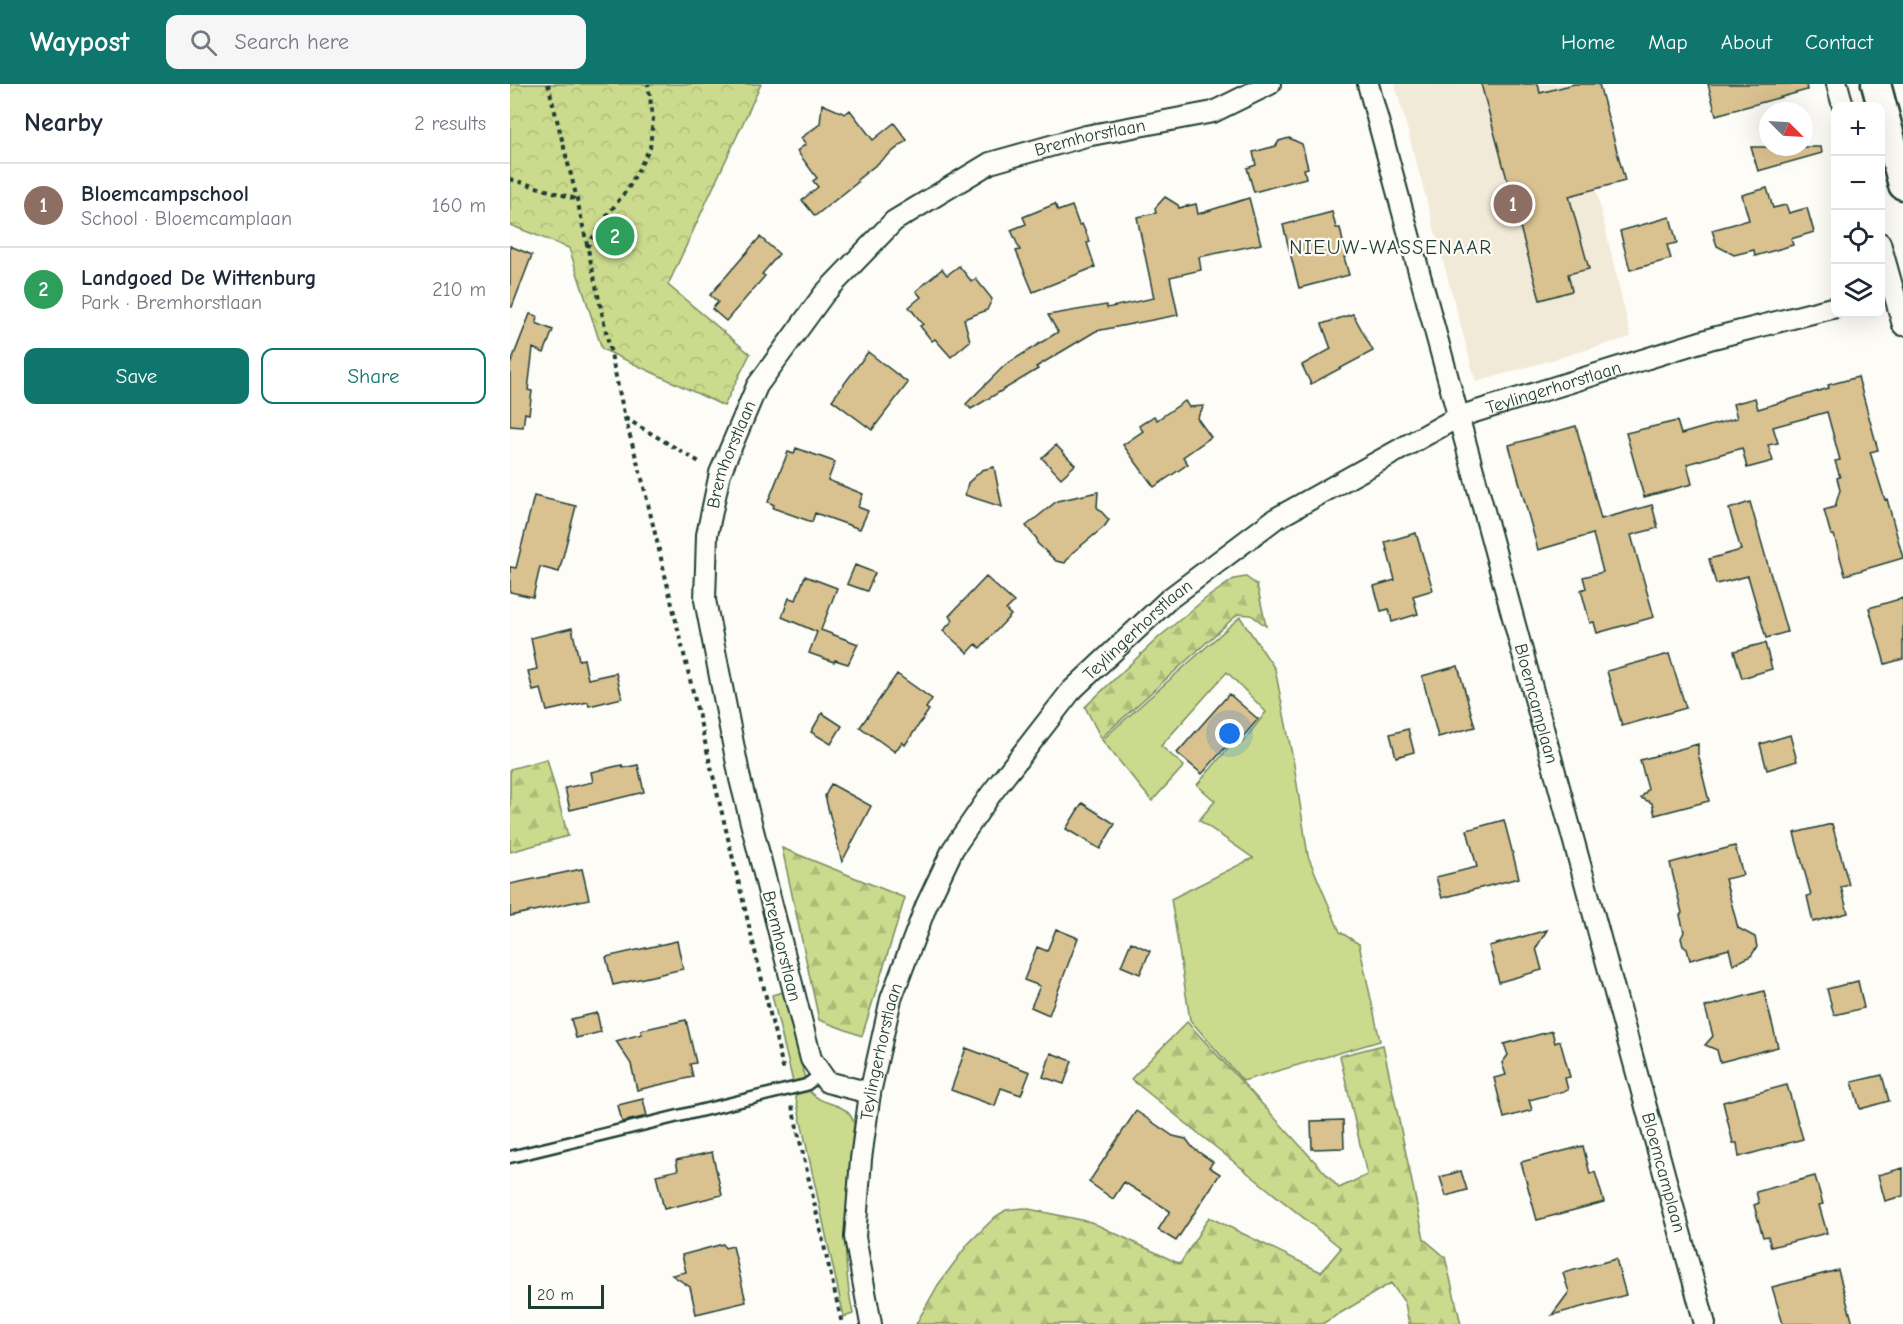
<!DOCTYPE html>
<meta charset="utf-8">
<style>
body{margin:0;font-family:"Comic Neue",sans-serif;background:#f6f6f7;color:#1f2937}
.controls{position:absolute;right:18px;top:18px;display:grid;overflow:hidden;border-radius:12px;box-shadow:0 6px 24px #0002}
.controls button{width:54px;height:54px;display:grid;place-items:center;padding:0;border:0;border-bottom:2px solid #e0e1e3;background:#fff;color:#1f2937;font:30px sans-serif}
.compass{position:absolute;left:1249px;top:18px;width:54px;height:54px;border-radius:50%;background:#fff;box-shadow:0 6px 24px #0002;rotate:114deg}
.scale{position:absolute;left:18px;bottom:15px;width:76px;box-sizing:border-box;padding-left:6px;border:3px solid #1f3d34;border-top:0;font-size:16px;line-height:21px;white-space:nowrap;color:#1f3d34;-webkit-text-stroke:4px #fdfcf7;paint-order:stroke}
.you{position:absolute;left:720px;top:650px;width:21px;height:21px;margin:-15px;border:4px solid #fff;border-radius:50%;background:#1a73e8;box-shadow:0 0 0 9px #1a73e833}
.badge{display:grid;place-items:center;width:39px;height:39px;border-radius:50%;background:#0f766e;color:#fff;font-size:20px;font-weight:700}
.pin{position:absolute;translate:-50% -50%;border:3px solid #fff;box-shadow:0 2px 6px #0006}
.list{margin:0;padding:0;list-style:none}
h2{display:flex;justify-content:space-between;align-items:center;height:78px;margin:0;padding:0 24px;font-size:26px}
h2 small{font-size:20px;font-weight:400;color:#747a83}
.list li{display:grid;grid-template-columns:39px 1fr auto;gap:18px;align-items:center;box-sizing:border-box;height:84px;padding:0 24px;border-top:2px solid #e0e1e3}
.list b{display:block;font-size:22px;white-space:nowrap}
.list p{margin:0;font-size:20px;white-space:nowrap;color:#747a83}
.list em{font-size:20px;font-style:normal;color:#747a83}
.actions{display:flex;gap:12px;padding:18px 24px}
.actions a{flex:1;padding:14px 0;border:2px solid #0f766e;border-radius:12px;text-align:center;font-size:21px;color:#0f766e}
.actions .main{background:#0f766e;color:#fff}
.icon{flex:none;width:33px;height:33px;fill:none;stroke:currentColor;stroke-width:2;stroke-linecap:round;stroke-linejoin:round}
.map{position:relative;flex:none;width:1393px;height:1240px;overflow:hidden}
header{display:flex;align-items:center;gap:36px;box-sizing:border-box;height:84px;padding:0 30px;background:#0f766e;color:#fff}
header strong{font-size:28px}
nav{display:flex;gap:33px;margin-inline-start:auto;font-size:21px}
.search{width:420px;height:54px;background:#f6f6f7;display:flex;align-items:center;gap:15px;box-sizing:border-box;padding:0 21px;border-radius:12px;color:#747a83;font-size:22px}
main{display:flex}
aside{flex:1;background:#fff}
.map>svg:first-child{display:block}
</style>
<header>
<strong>Waypost</strong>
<div class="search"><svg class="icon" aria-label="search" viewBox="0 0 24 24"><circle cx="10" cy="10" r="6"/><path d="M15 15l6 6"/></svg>Search here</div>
<nav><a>Home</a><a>Map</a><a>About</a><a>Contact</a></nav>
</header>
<main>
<aside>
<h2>Nearby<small>2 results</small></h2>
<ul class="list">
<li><span class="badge" style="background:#8d6e63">1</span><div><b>Bloemcampschool</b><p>School · Bloemcamplaan</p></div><em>160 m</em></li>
<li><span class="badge" style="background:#2e9e5b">2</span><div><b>Landgoed De Wittenburg</b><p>Park · Bremhorstlaan</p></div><em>210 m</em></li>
</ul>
<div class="actions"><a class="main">Save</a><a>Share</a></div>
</aside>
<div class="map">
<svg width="1393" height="1240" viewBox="0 0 1393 1240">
<defs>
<pattern id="forest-firs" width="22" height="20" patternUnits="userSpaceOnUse" patternTransform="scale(1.5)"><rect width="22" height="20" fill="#cbda8d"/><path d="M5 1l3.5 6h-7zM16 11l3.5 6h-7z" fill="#aebc7a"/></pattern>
<pattern id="park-crowns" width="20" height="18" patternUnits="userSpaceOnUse" patternTransform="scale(1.5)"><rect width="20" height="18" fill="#cbda8d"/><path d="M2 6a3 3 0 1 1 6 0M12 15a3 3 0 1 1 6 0" fill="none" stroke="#aebc7a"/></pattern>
</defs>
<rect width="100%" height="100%" fill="#fdfcf7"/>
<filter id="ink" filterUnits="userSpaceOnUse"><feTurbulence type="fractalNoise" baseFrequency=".0167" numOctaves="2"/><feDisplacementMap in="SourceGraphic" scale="12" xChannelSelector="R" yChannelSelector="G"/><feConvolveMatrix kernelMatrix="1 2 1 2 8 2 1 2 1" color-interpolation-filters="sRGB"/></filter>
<g filter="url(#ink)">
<path fill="#f2ead8" d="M885,0h176l60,253 -155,45z"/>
<path fill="#cbda8d" stroke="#758c60" stroke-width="1.5" d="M730,533l35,52 19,96 14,91 32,76 19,12 21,97 -137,40 -53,-61 -19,-121 82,-41 -54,-38 16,-19 -18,-16 39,-46 6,4 24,-31 -39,-40 -66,74 23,20 -32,35 -50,-61z
M273,908l22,87 -12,3 -21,-87z
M298,1006c16,19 38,9 46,33 -7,66 -15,125 -1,191l-9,3 -49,-223z"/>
<path fill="url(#forest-firs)" stroke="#758c60" stroke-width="1.5" d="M736,493l11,8 9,41 -15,-11 -13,-1 -137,124 -16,-31 73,-69 47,-39 29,-20z
M37,675l21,77 -58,16v-83z
M272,764l123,50 -43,138 -43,-16z
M677,938l152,166 28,-13 -27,-119 43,-11 41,194 21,18 16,67h-52l-4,-21 -14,-20 -69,41h-406l22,-39 30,-41 27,-27 11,-7 18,-2 67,14 89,42 29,-47 112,55 20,-24 -210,-169z"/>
<path fill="url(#park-crowns)" stroke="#758c60" stroke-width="1.5" d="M0,0h251l-93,201 82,69 -26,52 -122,-57 -33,-101 -59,-23z"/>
<path fill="#d9c190" stroke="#1f3d34" stroke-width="1.5" d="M971,0h57l2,9 34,-9h25l26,97 -56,15 20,73 -21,5 4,17 -32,9z
M1198,0h98l1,6 -91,25z
M312,20l23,10 5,-4 23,30 21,-17 13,17 -50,40 1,2 -43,34 -13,-16 16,-13 -5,-6 4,-3 -20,-27 9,-7 -5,-6 19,-14z
M779,54l13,6 6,24 -4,1 2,9 -52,14 -7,-24 9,-3 -3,-13 23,-6 3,-5z
M1241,63h70l1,6 -64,18z
M1257,104l6,20 13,-3 3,8 18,-5 7,24 -23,7 2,6 -38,11 -1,-6 -20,5 -17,-9 -5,-16 37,-10 -7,-25z
M655,113l13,8 1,3 17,-4 2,10 51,-16 12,46 -62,13 2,13 -31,7 8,38 -82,16 -60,36 2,2 -67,40 -5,-5 39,-39 53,-33 -10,-17 58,-10 1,3 47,-10 -17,-81 19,-4 -1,-5z
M545,120l3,7 14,-5 7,19 3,-1 8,18 -3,1 8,24 -62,25 -17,-41 4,-1 -9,-20 15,-6 -3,-7z
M822,128l4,16h4l3,14 4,14 -3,1 5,18 -50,13 -16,-63z
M1160,133l7,26 -10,2 4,14 -41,11 -10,-39z
M250,153l19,17 -17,20 3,2 -39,45 -14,-12 6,-7 -8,-7z
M0,162l22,9 -20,52h-2z
M449,182l13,16 4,-3 16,20 -5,11 -23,9 6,22 -19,16 -16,-18 -3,2 -12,-15 3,-2 -14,-17 12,-10 -5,-6 26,-22 5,6z
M20,230l7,2 -1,7 17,7 -9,23 -11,-5 -5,42 4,1 -3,23 -4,-1 -2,14 -13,-1v-61z
M843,230l20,37 -62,33 -9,-19 29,-16 -9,-25z
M358,268l40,31 -36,47 -40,-30z
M1348,293l20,73 -8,2 15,48 2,-1 16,59 -58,17 -11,-40h-3l-7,-25 11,-3 5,-17 -3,-12 3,-1 -5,-16 5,-1 -13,-48 -54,15 5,16 -10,2 5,16 -26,7 -5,-20 -55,16 5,20 -48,13 -18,-64 51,-12 4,13 56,-16 -4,-14 22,-6 3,11 71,-21 -1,-3z
M675,317l4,6 15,-1 -7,12 14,19 -28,20 5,7 -34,23 -31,-42 20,-14 -4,-5 15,-10 3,4z
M1066,342l25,93 51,-14 6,23 -27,7 23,82 -57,16 -3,-11 -4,1 -9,-33 5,-2 -3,-11 20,-5 -10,-38 -55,16 -29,-105z
M546,361l19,20 -14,13 -19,-20z
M286,364l39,14 -7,18 35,14 -5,13 10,4 -8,18 -45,-16 -3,9 -39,-14 1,-3 -6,-3 20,-50 6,2z
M484,383l8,40 -37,-12 3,-12 14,-13z
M588,408l-1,15 12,13 -5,7 -32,26 -7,10 -9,-2 -19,-18v-4l-11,-13 31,-25z
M24,412l42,10 -17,66 -19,-5 -7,30 -23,-5v-25l6,1z
M1240,418l37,130 -21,6 -18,-62 -32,8 -7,-25 32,-9 -12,-41z
M906,449l17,57 -20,6 5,18 -26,8 -3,-13 -8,2 -7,-25 21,-6 -10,-38z
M345,481l20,8 -8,18 -20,-7z
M295,492l32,12 -16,42 37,14 -10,20 -13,-4 -1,2 -25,-9 8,-21 -35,-15 7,-19 7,2z
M476,493l28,25 -8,8 5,5 -31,33 -4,-4 -8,9 -25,-22 10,-11 -4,-4z
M1393,514v61l-18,5 -16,-56z
M62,544l7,32 5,-1 4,20 28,-6 6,25 -33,8 -1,-4 -41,9 -6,-22 -8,2 -5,-20 9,-2 -6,-31z
M1255,559l7,26 -30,9 -8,-27z
M1159,570l17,54 -64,18 -15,-55z
M948,582l17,61 -37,10 -16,-61z
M387,590l35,25 -6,9 3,2 -24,35 -3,-3 -7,10 -35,-25z
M719,610l29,25 -16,19 -5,-4 -35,40 -25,-21z
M312,629l20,13 -11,18 -20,-12z
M898,645l6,23 -18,5 -6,-23z
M1280,651l7,26 -30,9 -7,-26z
M1188,660v10l5,19h-1l7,28 -54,14 -3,-12 -11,-5 7,-9 -8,-29z
M112,681l1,3 15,-3 6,27 -74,18 -5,-22 28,-6 -2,-10z
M321,700l40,22 -29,56 -17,-66z
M572,719l33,21 -15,25 -34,-20z
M994,736l15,58 -77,20 -6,-21 41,-10 -10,-37z
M1322,740l17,61 -8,2 7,26 -35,9 -6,-26 4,-1 -17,-62z
M1225,762l8,29 -18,4 13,49 17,9 2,10 -6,9 -18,9 -4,-16 -39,11 -3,-11 -4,-3 -2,-8 3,-6 -4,-17 2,-2 -12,-50z
M72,785l7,30 -79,17v-32z
M546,845l22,9 -29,77 -18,-8 9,-21 -16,-6 13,-33 10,4z
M1037,846l-11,18 6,22 -43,12 -10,-36z
M167,857l6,28 -70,16 -7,-28z
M621,858l19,9 -10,23 -19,-8z
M1348,897l6,27 -30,7 -7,-26z
M1254,907l14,56 -58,15 -3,-12 -12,-5 8,-9 -8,-29z
M87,929l4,19 -25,6 -5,-19z
M176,936l10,43 -6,1 3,13 -56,13 -6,-26 -15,-23 26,-7 -1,-4z
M1042,947l3,12 5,-2 10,36 -5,1 3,12 -39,10 3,10 -28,8 -10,-40 12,-3 -4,-12 6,-8 -4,-11z
M456,964l64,24 -9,23 -20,-7 -6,18 -44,-16z
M541,969l21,8 -8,23 -21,-7z
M1372,991l7,26 -29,8 -8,-27z
M1277,1001l16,54 -64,18 -2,-14h-4l-10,-41z
M133,1015l4,17 -25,6 -4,-17z
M626,1027l37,25 13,3 7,9 20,14 -4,5 11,7 -44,67 -18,-11 12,-19 -46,-29 -11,17 -24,-17z
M833,1036l1,28 -32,1 -1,-28z
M1073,1062l7,28 5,-2 9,30 -67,18 -16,-58z
M202,1068l10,43 -58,14 -8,-34 22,-5 -2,-10z
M1393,1084v28l-18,5 -7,-26z
M951,1087l6,19 -21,6 -6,-19z
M1305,1092l8,28 -4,1 8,28 -56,14 -3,-11 -5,1 -9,-32 5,-2 -3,-11z
M213,1160l2,4 8,-2 13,56 -50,12 -6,-27 -18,-12 14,-3 -4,-17z
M1106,1175l10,36 -74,20 17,-23 -6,-19z
M1328,1186l15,54h-70l-11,-37z"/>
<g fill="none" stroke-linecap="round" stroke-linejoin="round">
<g stroke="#1f3d34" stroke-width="15">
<path id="lane" d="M0,1073l296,-72 15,-11"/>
</g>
<g stroke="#1f3d34" stroke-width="24">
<g id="street">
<path id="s1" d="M858,0l337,1240"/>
<path d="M1327,0l6,22"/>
<path d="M1370,159l23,82"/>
<path id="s2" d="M360,1009l-43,-11 -16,-23 -71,-280 -35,-179 2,-65 13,-62 37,-87 67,-92 70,-73 96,-58 96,-27 127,-24 57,-28"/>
<path id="s3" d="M361,1240l-16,-87 6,-78 9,-66 21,-94 35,-93 27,-57 38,-55 80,-103 98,-92 106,-80 183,-102 255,-79 123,-31"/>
</g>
</g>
<g stroke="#1f3d34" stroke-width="33">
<path id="secondary" d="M1366,0l27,101"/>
</g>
<path stroke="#1f3d34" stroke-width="4" stroke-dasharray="4.5 4.5" stroke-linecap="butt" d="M38,0l29,115 48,219 17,61 142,593
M0,95l66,20
M77,163l19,-30 23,-30 21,-39 3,-30 -5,-34
M115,334l76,45
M282,1022l50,218"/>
<use href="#lane" stroke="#fdfcf7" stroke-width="10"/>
<use href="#street" stroke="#fdfcf7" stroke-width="20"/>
<use href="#secondary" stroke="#fdfcf7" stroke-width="28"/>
</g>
</g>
<g text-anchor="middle" stroke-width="4.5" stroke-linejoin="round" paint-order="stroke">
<g font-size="18" fill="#1f3d34" stroke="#fdfcf7">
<text dy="6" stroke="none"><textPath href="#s2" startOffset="1197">Bremhorstlaan</textPath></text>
<text dy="6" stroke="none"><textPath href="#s3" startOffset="1266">Teylingerhorstlaan</textPath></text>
<text dy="6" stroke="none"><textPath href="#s2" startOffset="693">Bremhorstlaan</textPath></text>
<text dy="6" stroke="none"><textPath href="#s3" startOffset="780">Teylingerhorstlaan</textPath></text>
<text dy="6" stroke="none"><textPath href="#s1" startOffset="642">Bloemcamplaan</textPath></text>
<text transform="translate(272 862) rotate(76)" y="6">Bremhorstlaan</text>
<text dy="6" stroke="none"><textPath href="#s3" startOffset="276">Teylingerhorstlaan</textPath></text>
<text dy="6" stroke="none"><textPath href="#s1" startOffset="1128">Bloemcamplaan</textPath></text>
</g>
<g font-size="20" letter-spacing="1.5" fill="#1f3d34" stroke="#fdfcf7">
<text x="881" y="170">NIEUW-WASSENAAR</text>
</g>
</g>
</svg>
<div class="controls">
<button>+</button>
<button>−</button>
<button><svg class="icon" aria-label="locate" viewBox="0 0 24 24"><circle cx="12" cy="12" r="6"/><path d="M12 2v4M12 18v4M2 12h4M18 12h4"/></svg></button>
<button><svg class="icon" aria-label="layers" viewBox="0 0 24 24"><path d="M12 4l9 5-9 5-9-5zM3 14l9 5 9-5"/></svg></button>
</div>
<svg class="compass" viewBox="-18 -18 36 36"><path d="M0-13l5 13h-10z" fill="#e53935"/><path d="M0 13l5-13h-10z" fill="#747a83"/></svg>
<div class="scale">20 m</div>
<div class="you"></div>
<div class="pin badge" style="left:1003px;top:120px;background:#8d6e63">1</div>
<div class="pin badge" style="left:105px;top:152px;background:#2e9e5b">2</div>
</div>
</main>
